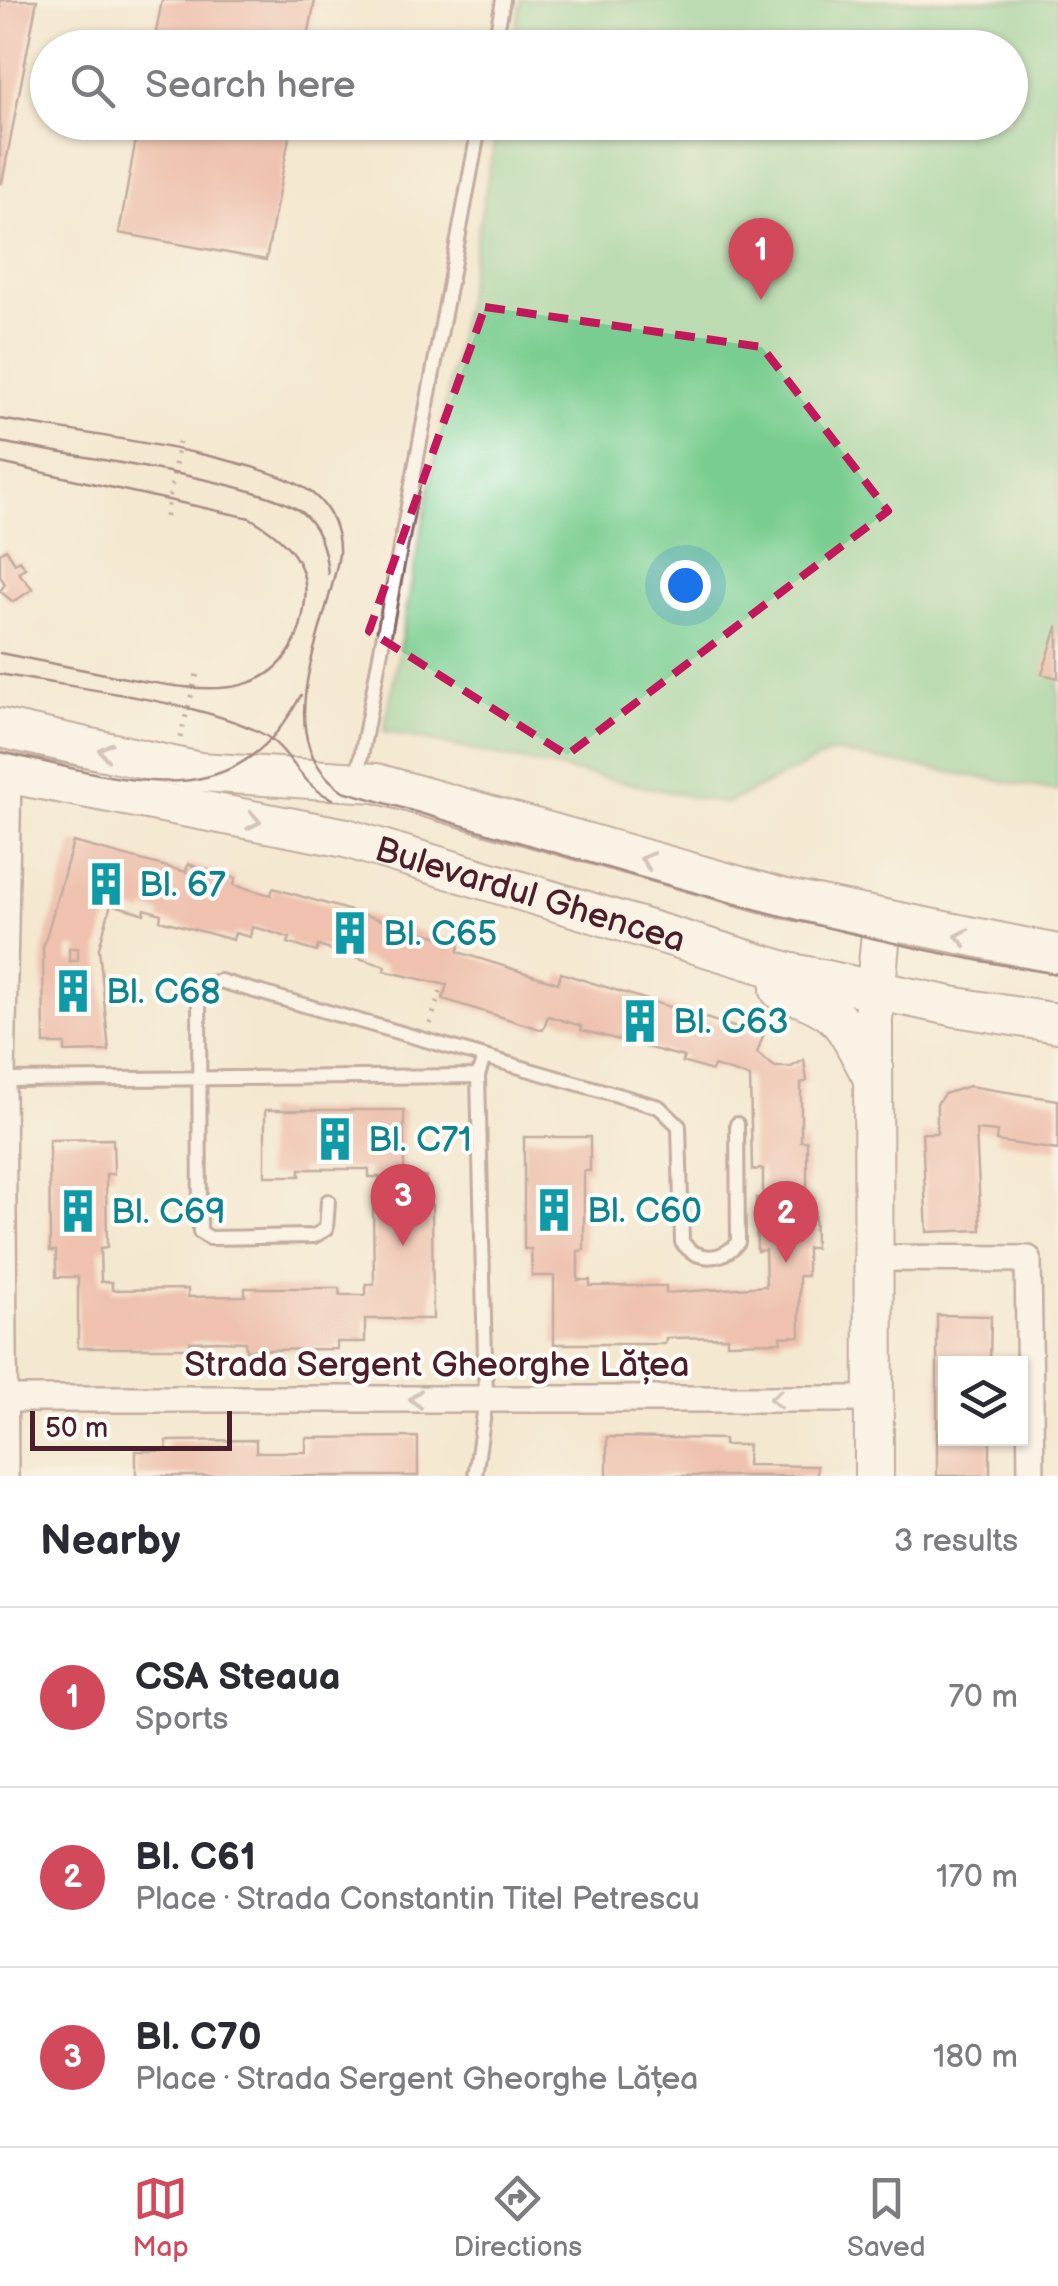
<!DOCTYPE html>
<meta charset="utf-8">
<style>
body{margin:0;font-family:"Balsamiq Sans",sans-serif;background:#f2f2f3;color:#2b2b33}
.controls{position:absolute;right:30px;bottom:30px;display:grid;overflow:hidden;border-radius:0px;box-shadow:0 2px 8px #0004}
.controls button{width:90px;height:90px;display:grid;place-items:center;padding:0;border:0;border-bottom:2px solid #e1e1e2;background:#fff;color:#2b2b33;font:50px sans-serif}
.scale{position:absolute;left:30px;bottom:25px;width:202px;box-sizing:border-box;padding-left:10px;border:5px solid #4a1f2b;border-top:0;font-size:28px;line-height:35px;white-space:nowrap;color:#4a1f2b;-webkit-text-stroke:8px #fdfcf7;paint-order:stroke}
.you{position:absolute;left:685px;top:585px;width:35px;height:35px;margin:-25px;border:8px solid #fff;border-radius:50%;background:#1a73e8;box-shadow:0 0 0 15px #1a73e833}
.badge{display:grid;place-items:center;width:65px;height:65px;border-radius:50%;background:#d1495b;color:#fff;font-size:32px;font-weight:700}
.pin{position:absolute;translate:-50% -82px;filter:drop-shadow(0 2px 5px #0008)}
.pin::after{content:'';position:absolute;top:52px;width:35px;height:30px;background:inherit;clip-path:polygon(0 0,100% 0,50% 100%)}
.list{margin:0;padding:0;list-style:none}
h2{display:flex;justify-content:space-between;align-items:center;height:130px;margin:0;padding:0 40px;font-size:42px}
h2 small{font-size:32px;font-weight:400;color:#7c7c81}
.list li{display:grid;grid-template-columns:65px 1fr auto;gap:30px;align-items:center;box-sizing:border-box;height:180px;padding:0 40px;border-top:2px solid #e1e1e2}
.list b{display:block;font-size:38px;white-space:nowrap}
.list p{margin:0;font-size:32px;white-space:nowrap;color:#7c7c81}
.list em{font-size:32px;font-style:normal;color:#7c7c81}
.icon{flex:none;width:55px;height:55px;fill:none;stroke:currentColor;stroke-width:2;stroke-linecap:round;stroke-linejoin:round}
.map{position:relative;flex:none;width:1058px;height:1476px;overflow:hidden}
.search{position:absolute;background:#fff;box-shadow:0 2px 8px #0004;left:30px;right:30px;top:30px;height:110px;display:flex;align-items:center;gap:25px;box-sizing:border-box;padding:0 35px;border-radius:55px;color:#7c7c81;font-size:38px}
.sheet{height:670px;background:#fff}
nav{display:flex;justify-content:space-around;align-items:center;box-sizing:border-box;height:140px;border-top:2px solid #e1e1e2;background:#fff;font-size:28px;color:#7c7c81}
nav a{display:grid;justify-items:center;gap:5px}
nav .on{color:#d1495b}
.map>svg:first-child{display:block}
</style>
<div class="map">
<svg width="1058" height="1476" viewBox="0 0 1058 1476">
<rect width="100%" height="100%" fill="#fdfcf7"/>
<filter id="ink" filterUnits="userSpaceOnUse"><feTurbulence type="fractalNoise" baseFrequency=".01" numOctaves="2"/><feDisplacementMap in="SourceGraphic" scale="20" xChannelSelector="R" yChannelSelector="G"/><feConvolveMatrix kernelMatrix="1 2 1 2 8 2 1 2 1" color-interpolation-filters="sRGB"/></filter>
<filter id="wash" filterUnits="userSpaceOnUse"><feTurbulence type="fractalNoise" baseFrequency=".0048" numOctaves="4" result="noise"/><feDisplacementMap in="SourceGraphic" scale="40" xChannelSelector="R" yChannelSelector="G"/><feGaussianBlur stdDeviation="2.25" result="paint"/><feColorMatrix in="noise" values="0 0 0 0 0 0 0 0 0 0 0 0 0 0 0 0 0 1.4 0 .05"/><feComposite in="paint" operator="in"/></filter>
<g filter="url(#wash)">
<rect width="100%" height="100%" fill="#f4e8d0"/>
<path fill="#7acd90" stroke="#62765e" stroke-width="2.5" d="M521,0h537v791l-225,-39 -108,52 -341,-73 114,-608 512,-1v-74l-498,-1z"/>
<g id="blocks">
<path fill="#e89386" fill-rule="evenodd" d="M0,0h37l-35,183h-2z
M162,0h153l-9,48h-153z
M139,122h153l-26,138 -147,-27z
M6,549l9,14 5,-3 5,8 -7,4 15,17 -20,13 -13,-11 5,-7 -5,-8v-23z
M1057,627l1,1v50l-16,-4z
M73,842l113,30 2,-8 48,14 -2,7 37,10 2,-7 187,55 -2,9 100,31 3,-10 202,63 -6,17 18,14h16l13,-7 3,21 -6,2v58h6v59l7,-1 1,49h-8v28h-8l1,60 -20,1 1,5 -54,1v-6l-61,1 -1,6h-111v-68h-22l-1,-27h-7v-112h66v34h-6v79l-6,1v29h12v6h76v7l100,-7 -1,-36 -8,1 -1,-53h7v-29l-11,1 -2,-93 -36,-11 -2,5 -30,-9 2,-5 -103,-27v-4l-33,-10 -5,14 -100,-31 4,-14 -63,-14 1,-5 -67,-20 -2,6 -28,-9 2,-5 -29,-9 -9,-2 -2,10 -15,-4 -2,7 -73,-20 1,-6 -16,-5 -1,5 -33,-10 -12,44 10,103 -44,1v-8h-21l-1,-96zM69,948h9v13h-9z
M969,1086l89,14v50l-62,-9 1,-9 -21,-2 5,100 -54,2 -5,-99h15v-29l7,-10z
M265,1110h139v67h22v29l6,-1 1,114h-68v23h-28v7l-91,1 -1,-8 -28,-1 -27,1 1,6h-113v-71h-22v-26h-6l-1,-111 64,-1 1,35h-8l1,74 -7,1 1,33h11v8l76,-1v8l57,-1v-8h94l1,7h26v-11h8l-1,-77h7v-30h-11v-8h-69v7h-35z
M937,1315l54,1 -1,48h-44v74h44v38h-53z
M418,1437v39h-282v-25h31l-1,-10 90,-1v12h50v-14z
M607,1437l117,2v6h24l-1,20 70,1v10h-210z"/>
</g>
</g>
<g filter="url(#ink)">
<use href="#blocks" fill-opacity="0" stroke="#866565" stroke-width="2.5"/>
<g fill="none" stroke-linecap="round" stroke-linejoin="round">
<g stroke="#866565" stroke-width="18">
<path id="lane" d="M494,48l9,-48
M357,778l123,-656
M2,1080l476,-4
M328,1201l-2,28 -12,7 -104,2 -10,-6 -1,-234 7,-14 14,-3 439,126 20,19 3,116c15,20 41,19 56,0l-1,-118
M475,1476l11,-77 -8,-323 6,-19"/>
</g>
<g stroke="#866565" stroke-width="30">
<path id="street" d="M874,1258l154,1 3,217
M0,1399h873
M5,1476l-3,-396 6,-307"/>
</g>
<g stroke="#866565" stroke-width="42">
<g id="secondary">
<path d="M0,728l200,44 176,11 406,115 276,56"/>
<path id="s1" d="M0,772l346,66 442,134 168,35 102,16"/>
<path d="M780,990c61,19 61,29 90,83"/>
<path d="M874,1476l-1,-457 9,-97"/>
</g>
</g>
<path stroke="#866565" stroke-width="5" stroke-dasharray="2.5 8" stroke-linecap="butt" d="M166,517l13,-75
M180,738l17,-64
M456,942l5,-16
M430,1024l13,-40"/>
<use href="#lane" stroke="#fff" stroke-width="12"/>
<use href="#street" stroke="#fff" stroke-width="25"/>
<use href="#secondary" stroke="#fff" stroke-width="38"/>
<path stroke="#4a1f2b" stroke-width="2.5" d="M0,419c69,13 264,36 312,74 19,15 28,38 27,61 -11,74 -75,183 4,237 237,67 471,146 715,183
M0,442c60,12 262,39 301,70 19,15 25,39 27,62
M0,463l250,55c32,19 60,42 55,83 -12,111 -107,90 -185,76 -40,-8 -80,-16 -120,-24
M0,674c73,14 198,27 261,59 31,16 39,54 72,66
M0,752c113,23 233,75 301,-57"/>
</g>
<defs><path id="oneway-chevron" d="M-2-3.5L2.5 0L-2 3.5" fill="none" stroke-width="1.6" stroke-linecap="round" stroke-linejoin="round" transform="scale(2.5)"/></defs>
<g stroke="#ae9aa0">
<use href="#oneway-chevron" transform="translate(105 751) rotate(-168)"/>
<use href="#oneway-chevron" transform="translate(254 821) rotate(11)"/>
<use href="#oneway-chevron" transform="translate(647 860) rotate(-164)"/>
<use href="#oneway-chevron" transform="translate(962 937) rotate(-170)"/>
<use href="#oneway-chevron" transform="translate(416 1399) rotate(-180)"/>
<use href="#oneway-chevron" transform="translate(776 1399) rotate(-180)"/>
</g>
</g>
<path d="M0 0H1058V1476H0ZM485,307l277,40 126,164 -321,244 -198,-124z" fill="#f4e8d0" fill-opacity=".55" fill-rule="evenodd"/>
<path fill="none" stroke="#c2185b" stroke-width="8" stroke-dasharray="20 12" stroke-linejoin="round" d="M485,307l277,40 126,164 -321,244 -198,-124z"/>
<defs>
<g id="building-bare" transform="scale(3.45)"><path d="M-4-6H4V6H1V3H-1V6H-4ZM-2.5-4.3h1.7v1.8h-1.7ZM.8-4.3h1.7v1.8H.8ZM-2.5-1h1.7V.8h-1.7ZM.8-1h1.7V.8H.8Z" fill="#0f9aa8" stroke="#fdfcf7" stroke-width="2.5" paint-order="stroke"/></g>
</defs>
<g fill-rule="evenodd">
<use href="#building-bare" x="106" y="884"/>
<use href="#building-bare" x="350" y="933"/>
<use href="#building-bare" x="73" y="991"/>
<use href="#building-bare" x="640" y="1021"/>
<use href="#building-bare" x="335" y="1139"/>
<use href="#building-bare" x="554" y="1210"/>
<use href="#building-bare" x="78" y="1211"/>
</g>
<g text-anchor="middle" stroke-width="8" stroke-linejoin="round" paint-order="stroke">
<g font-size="35" fill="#0d838f" stroke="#fdfcf7" text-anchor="start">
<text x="139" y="896">Bl. 67</text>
<text x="383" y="945">Bl. C65</text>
<text x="106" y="1003">Bl. C68</text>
<text x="673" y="1033">Bl. C63</text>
<text x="368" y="1151">Bl. C71</text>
<text x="587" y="1222">Bl. C60</text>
<text x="111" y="1223">Bl. C69</text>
</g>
<g font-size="35" fill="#4a1f2b" stroke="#fdfcf7">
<text dy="12" stroke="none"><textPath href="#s1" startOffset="545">Bulevardul Ghencea</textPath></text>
<text x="437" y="1376">Strada Sergent Gheorghe Lățea</text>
</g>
</g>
</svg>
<div class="controls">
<button><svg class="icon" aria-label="layers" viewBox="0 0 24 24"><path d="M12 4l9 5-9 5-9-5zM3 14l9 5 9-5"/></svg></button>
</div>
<div class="scale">50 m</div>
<div class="you"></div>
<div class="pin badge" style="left:761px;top:300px">1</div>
<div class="pin badge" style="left:786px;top:1263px">2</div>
<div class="pin badge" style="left:403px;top:1246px">3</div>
<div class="search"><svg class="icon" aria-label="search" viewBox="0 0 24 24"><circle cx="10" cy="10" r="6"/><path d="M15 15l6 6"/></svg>Search here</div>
</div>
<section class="sheet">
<h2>Nearby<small>3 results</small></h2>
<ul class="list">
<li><span class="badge">1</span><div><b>CSA Steaua</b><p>Sports</p></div><em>70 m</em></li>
<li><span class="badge">2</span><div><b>Bl. C61</b><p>Place · Strada Constantin Titel Petrescu</p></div><em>170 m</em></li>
<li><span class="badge">3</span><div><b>Bl. C70</b><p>Place · Strada Sergent Gheorghe Lățea</p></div><em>180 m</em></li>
</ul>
</section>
<nav>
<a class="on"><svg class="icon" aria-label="map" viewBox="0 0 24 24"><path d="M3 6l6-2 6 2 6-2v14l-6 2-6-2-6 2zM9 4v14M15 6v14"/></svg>Map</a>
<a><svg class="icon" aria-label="directions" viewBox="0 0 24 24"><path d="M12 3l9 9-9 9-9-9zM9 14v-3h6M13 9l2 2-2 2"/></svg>Directions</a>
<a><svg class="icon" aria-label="saved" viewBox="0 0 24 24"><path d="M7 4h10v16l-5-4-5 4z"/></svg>Saved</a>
</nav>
